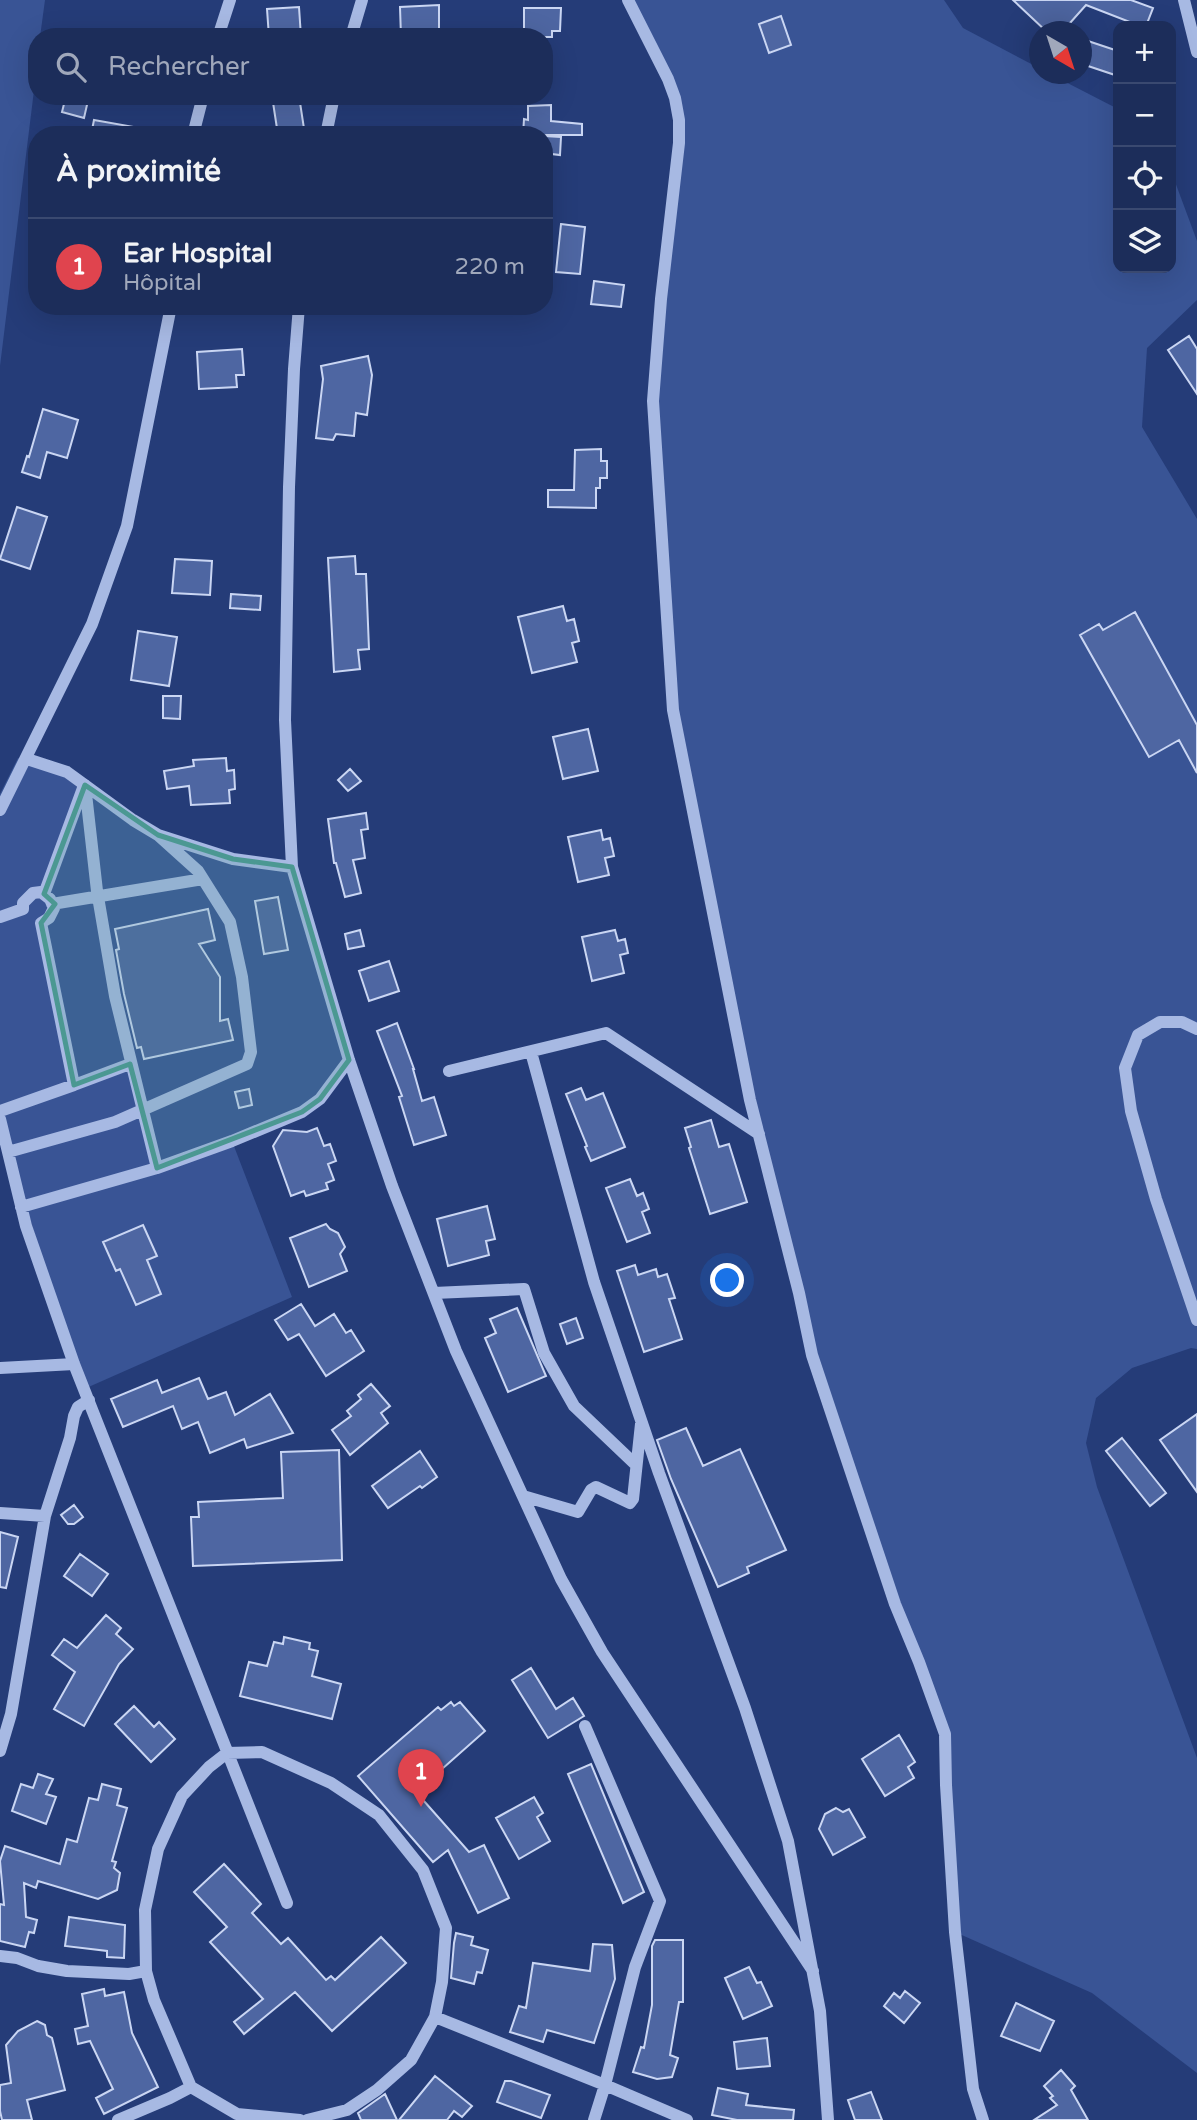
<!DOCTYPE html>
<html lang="fr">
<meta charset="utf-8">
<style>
body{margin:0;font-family:"Varela Round",sans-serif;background:#253560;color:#f1f3f6}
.controls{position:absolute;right:21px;top:21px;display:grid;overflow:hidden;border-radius:14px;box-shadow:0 7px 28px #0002}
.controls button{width:63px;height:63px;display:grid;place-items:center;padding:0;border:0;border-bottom:2px solid #3a4970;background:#1c2d5a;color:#f1f3f6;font:35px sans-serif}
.compass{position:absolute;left:1029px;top:21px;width:63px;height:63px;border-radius:50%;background:#1c2d5a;box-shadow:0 7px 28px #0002;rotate:141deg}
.you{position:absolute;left:728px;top:1281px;width:24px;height:24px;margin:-18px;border:5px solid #fff;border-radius:50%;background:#1a73e8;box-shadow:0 0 0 10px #1a73e833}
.badge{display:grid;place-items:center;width:46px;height:46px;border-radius:50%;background:#ecdc6c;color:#fff;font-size:23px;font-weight:700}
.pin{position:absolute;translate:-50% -58px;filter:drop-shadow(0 2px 4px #0008)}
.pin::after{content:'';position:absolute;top:37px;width:24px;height:21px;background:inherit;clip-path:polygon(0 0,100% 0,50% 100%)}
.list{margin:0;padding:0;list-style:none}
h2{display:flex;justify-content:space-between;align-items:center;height:91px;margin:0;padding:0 28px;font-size:30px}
h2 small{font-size:23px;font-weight:400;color:#a0a8bb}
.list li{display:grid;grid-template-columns:46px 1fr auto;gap:21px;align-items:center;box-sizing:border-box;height:98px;padding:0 28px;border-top:2px solid #3a4970}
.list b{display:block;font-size:26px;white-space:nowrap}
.list p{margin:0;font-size:23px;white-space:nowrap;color:#a0a8bb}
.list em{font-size:23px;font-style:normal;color:#a0a8bb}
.icon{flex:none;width:38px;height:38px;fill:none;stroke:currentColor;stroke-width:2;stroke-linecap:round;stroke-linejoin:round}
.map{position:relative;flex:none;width:1197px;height:2120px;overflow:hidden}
.search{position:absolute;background:#1c2d5a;box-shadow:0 7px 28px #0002;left:28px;top:28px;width:525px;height:77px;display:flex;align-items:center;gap:18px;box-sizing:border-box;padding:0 24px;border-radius:28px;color:#a0a8bb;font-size:26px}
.panel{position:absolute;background:#1c2d5a;box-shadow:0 7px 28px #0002;left:28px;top:126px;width:525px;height:189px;border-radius:28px}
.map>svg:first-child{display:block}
</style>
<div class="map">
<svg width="1197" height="2120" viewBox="0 0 1197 2120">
<rect width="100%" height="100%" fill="#253c78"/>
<path fill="#395495" d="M0,0h45l-5,37h-3v29l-37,300z
M628,0h316l19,28 76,40 1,6h10l68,35v159h53v-97l26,70v59l-50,48 -5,79 55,92v830l-6,-1 -59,20 -36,30 -10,45 11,44 100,271v315l-105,-80 -137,-61 -10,-198 -122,-342 -73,-292 -77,-390 -20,-309 22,-214v-89z
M18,758l49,14 66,48 100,39 59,8 57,193 -29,39 -88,42 60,156 -208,92 -10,-25 -74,-245v-325z"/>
<path fill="#4e66a2" stroke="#cad6f3" stroke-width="2" d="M1013,0h118l22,8 -7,18h-6l-54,-21 -24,27h-15z
M439,5v32h-38l-1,-30z
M299,7l2,30h-32l-2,-28z
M524,8h37l-1,23h-8v6h-28z
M781,16l10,29 -22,8 -10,-29z
M1082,39l36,12v25l-36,-12z
M66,96h23l-5,22 -22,-6z
M272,96h27l6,39h-27z
M551,105v16l31,3v11h-59l1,-16 4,1v-14z
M94,120l40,7v8h-43z
M544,136l17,1 -1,18 -16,-2z
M561,224l24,3 -5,47 -24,-2z
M594,281l30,4 -3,22 -30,-3z
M1189,336l8,13v45l-29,-44z
M242,349l2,26h-8l1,12 -38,2 -2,-37z
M368,356l4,19 -5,40 -11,-2 -2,23 -18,-2 -3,6 -17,-2 7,-59 -2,-13z
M43,409l35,11 -11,38 -20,-6 -7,26 -18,-6 5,-16 2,1z
M601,449v12h6v17h-7v10h-4v20l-48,-1v-17h26l1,-40z
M17,507l30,10 -17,52 -30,-10z
M355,556l1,18h10l3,75 -11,1 2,19 -26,3 -6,-114z
M175,559l37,2 -2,34 -38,-2z
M231,594l30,2 -1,14 -30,-2z
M563,606l4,15 7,-2 5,22 -7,2 5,19 -45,11 -14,-56z
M1135,612l62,113v48l-18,-33 -30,17 -69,-122 19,-11 4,6z
M138,631l39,6 -8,49 -38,-6z
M163,696h18l-1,23 -17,-1z
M588,729l10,42 -35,8 -10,-42z
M226,758l1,13 7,-1 1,19 -6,1 1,13 -39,2 -2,-19 -22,3 -3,-18 30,-5 -1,-6z
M350,769l11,12 -13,10 -10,-11z
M366,813l2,16 -7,1 4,28 -12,2 8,33 -16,4 -9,-34h-2l-6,-44z
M601,830l2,10 7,-2 4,18 -9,2 4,17 -31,7 -10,-45z
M278,897l10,53 -24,4 -9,-53z
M208,909l7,31 -16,4 21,33v44l8,-2 5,21 -89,19 -3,-12 -4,1 -13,-54 -8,-44 3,-1 -4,-20z
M360,930l4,16 -16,3 -3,-15z
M615,930l3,11 7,-2 3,14 -8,2 4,18 -32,8 -10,-44z
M389,961l10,30 -30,10 -10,-30z
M397,1023l17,46h-1l9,32 12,-4 12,38 -32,10 -15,-48 3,-1 -25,-65z
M581,1088l5,12 17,-7 22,54 -34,14 -6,-14 2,-1 -21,-52z
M249,1089l3,16 -13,3 -4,-16z
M711,1120l8,27 10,-3 18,58 -37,12 -21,-66 2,-1 -6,-19z
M317,1128l7,18 6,-2 6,17 -8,3 6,16 -8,3 2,6 -22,7 -2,-5 -13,5 -18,-50 10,-16 24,2z
M630,1179l7,17 6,-3 6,16 -7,3 8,21 -23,9 -21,-54z
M487,1206l8,33 -9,2 3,14 -41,11 -11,-47z
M326,1224l4,5 8,4 7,14 -5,7 7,17 -38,16 -19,-49z
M143,1225l14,31 -10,4 14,34 -25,11 -16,-36 -4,2 -13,-29z
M635,1265l3,10 18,-6 2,8 9,-3 8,24 -6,1 13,40 -38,13 -27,-81z
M301,1304l14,22 19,-12 12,19 5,-3 13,21 -38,25 -27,-42 -11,6 -13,-20z
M517,1308l29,68 -38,16 -23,-54 11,-5 -6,-14z
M576,1318l7,20 -16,6 -7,-20z
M199,1378l9,21 18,-7 9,23 35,-21 23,39 -46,15 -3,-9 -34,14 -12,-31 -16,7 -9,-23 -50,21 -12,-28 46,-19 5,13z
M371,1384l19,22 -9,7 7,10 -38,32 -18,-25 19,-14 -4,-5 14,-12 -3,-4z
M1197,1414v78l-37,-52z
M686,1428l17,38 37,-17 46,101 -39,17 2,6 -31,14 -47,-108 -14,-39z
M1122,1438l44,55 -16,13 -44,-55z
M339,1450l3,110 -149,6 -2,-49h8l-1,-15 85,-4 -2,-46z
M420,1451l17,26 -15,11 -2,-2 -32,22 -16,-22z
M74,1505l9,12 -9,7h-6l-7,-9z
M0,1532l18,5 -12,51 -6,-1z
M80,1554l28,20 -16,22 -28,-20z
M106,1615l15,13 -5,6 17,15 -14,15 -35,62 -30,-17 21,-37 -23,-17 12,-16 13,9z
M284,1637l26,6 -1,6 9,2 -6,25 29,8 -9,35 -92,-23 9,-34 18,4 7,-24 9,2z
M531,1668l25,41 17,-11 11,18 -36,22 -36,-58z
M451,1702l3,4 6,-4 25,29 -69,61 53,60 15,-7 25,53 -31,15 -30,-63 -15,12 -75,-86 80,-69 3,3z
M134,1706l20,21 5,-5 16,17 -24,23 -36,-38z
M899,1735l16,27 -7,5 6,11 -29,18 -23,-37z
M591,1764l53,128 -21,11 -55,-129z
M38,1774l15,5 -7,15 10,3 -10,27 -34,-13 9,-27 12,4z
M102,1784l19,5 -4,16 10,3 -15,53 4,1 -2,6 6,5 -3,17 -19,9 -60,-18 -2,7 -12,-5 2,34 11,3 -3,13 -5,-1 -4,15 -25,-6v-37l4,1 -4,-44 5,-15 55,18 7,-25 10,3 12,-44 9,2z
M534,1797l9,16 -6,4 13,24 -31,18 -23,-41z
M836,1808l7,4 6,-3 16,28 -32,18 -14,-26 6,-15z
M224,1864l37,40 -9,9 29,31 7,-6 38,42 5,-4 4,4 46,-43 25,26 -74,68 -37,-39 -51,42 -10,-12 29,-23 -53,-57 17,-15 -33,-35z
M69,1917l56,8 -1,33 -17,-1v-6l-42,-5z
M456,1933l17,4 -2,8 17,5 -6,23 -5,-1 -3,12 -23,-6 3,-35z
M655,1940h28v62h-4l-9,53 8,3 -6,19 -15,2 -24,-7 8,-25 3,1 8,-43v-59z
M593,1944l19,1 3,34 -21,64 -47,-13 -4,12 -33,-10 9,-26 7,2 7,-45 57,8z
M749,1967l8,16 4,-1 11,24 -29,13 -18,-41z
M104,1989l1,7 19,-4 8,41 26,54 -54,27 -8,-16 17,-9 -23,-48 -12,3 -3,-15 13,-3 -6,-32z
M905,1991l15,12 -16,20 -20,-17 10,-13 6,5z
M1016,2003l38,18 -14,30 -39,-15z
M37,2021l8,4 2,10 5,3 13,52 -38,10 5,20h-30l-2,-9v-26l11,-2 -5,-38 12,-14z
M767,2038l3,28 -33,3 -3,-27z
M1061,2070l14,16 -4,4 17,30h-54l23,-15 -7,-7 3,-2 -9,-10z
M435,2076l37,30 -10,11 -8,-6 -7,9h-48z
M505,2081h6l39,14 -9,23 -44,-16z
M718,2088l30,6 -2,11 48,5 -1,10h-56l-25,-5z
M871,2092l11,28h-27l-7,-20z
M385,2094l12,26h-36l-3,-7z"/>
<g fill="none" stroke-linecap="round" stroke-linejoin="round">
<path stroke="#a7b9e3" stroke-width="12" d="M628,0l40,79 7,19 4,22v23l-18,156 -8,102 20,309 77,390 49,193 13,62 83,249 24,58 26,72 1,51 9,147 18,157 10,31
M1184,0l13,52
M218,37l12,-37
M351,37l11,-37
M193,135l10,-39
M326,135l8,-39
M299,306l-5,63 -5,118 -4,233 7,147 57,193 43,126 64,165 105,228 41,73 211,319
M27,759l40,13 66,48 25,15 75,24 59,8
M0,810l92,-186 35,-98 44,-220
M44,894l39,-106
M52,904l151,-25
M0,917l23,-8v-6l10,-10 8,-1 9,7 4,9 -5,10 -8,5 33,162 56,-21
M1197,1029l-15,-7h-22l-22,13 -13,33 6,43 25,88 41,121
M531,1052l63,230 65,191 86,235 43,133 32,170 8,109
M449,1071l157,-38 153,101
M0,1111l74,-26
M0,1119l26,107 48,138 213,539
M8,1152l107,-30 132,-58 4,-12 -9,-75 -12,-55 -32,-51 -40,-36
M157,1168l75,-27 70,-29 18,-13 29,-39
M21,1207l136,-39 -42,-172 -18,-105 -12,-106
M434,1293l90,-4 20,64 30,53 62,59
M0,1368l74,-4
M523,1496l55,16 13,-22 5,-3 34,16 3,-4 8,-75
M0,1513l45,3
M585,1726l75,175 -25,66 -30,118 -11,35
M0,1751l11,-37 34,-198 25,-78 4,-22 4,-9 11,-7
M0,1956l17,2 21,8 29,5 62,3 17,-3
M435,2017l170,68 82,35
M118,2120l52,-22 21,-11
M300,2120l-63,-6 -46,-27 -37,-87 -8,-29 -1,-61 13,-61 24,-53 27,-29 18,-14 35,-1 69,31 48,32 44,55 23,58 -4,54 -7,35 -24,43 -34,30 -30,20 -40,10"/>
</g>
<path fill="#4b9892" fill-opacity="0.2" stroke="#4b9892" stroke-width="5" stroke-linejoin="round" d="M85,785l73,50 75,24 59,8 57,193 -29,39 -18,13 -145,56 -27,-104 -56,21 -33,-162 14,-19 -11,-10z"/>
</svg>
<div class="controls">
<button>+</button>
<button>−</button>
<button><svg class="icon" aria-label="locate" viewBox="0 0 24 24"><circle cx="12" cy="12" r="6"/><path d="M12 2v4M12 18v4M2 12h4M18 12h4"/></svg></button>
<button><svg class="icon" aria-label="layers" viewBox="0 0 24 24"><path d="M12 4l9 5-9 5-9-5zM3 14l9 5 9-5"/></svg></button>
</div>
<svg class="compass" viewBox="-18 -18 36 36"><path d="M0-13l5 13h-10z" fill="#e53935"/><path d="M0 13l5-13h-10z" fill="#a0a8bb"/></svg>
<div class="you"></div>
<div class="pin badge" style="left:421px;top:1807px;background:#e0444e">1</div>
<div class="search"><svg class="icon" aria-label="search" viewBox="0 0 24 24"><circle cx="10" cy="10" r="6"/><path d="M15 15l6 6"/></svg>Rechercher</div>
<section class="panel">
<h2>À proximité<small></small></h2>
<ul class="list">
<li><span class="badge" style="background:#e0444e">1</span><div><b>Ear Hospital</b><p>Hôpital</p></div><em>220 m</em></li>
</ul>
</section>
</div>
